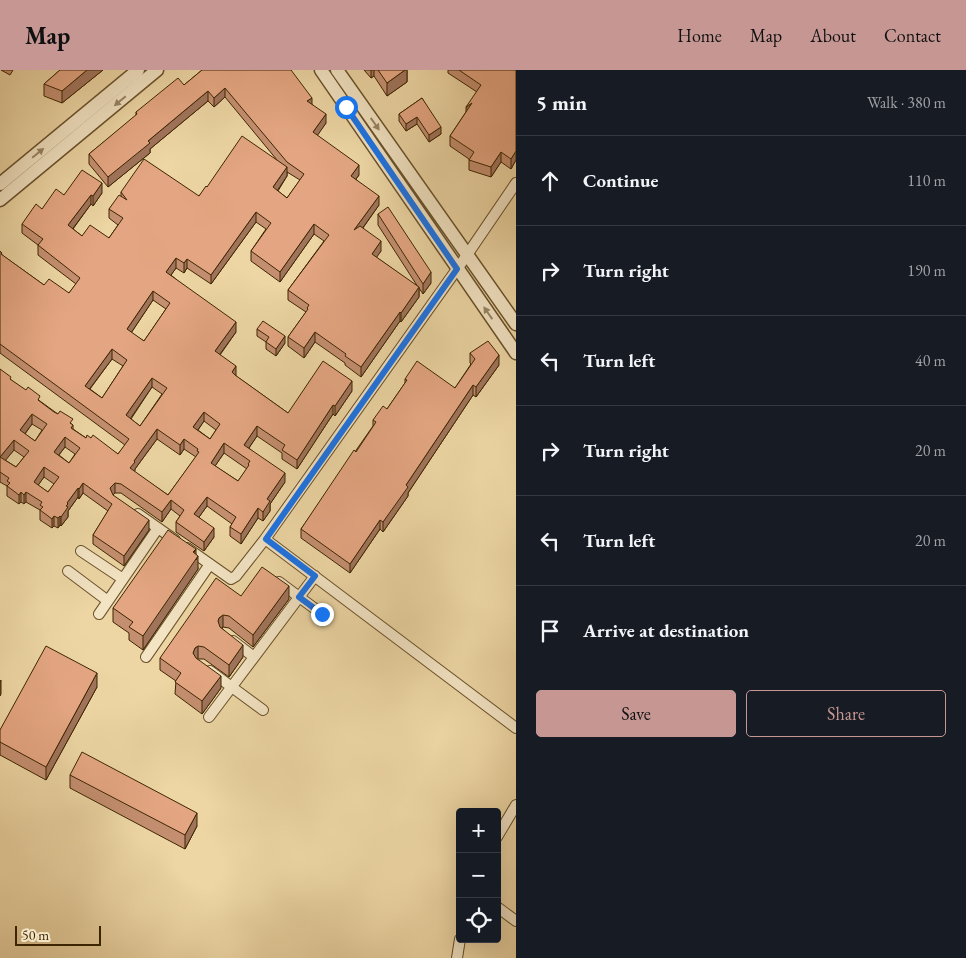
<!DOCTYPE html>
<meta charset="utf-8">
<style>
body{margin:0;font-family:"EB Garamond",serif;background:#242831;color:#f1f3f6}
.controls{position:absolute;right:15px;bottom:15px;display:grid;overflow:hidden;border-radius:5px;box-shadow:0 5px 20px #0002}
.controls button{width:45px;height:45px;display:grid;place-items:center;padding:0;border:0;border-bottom:1px solid #363941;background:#171b24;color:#f1f3f6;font:25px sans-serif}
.scale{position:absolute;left:15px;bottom:12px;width:86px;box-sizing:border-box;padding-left:5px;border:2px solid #3d2502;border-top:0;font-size:14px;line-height:18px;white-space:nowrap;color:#3d2502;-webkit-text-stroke:4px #f3e4c4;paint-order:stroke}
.stop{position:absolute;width:15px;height:15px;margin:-11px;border:4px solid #1a73e8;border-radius:50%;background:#fff}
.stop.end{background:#1a73e8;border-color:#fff;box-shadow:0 1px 5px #0008}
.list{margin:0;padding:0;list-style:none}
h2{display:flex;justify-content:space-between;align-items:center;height:65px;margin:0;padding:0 20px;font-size:21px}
h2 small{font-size:16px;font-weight:400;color:#9ea1a6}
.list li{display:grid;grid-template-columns:32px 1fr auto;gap:15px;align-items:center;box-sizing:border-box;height:90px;padding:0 20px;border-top:1px solid #363941}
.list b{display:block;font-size:19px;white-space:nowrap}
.list em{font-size:16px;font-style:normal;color:#9ea1a6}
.actions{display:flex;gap:10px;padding:15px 20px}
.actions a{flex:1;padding:11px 0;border:1px solid #c59692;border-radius:5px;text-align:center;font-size:18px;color:#c59692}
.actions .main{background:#c59692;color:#111}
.icon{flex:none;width:28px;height:28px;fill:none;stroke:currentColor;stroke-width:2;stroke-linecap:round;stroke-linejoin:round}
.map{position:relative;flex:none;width:516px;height:888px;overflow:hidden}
header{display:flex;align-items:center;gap:30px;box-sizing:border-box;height:70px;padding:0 25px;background:#c59692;color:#111}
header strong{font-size:24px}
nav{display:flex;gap:28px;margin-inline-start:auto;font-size:18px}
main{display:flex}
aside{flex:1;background:#171b24}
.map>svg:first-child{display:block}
</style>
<header>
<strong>Map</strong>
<nav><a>Home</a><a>Map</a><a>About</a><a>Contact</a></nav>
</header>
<main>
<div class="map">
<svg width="516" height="888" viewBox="0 0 516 888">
<rect width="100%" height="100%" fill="#edd6a4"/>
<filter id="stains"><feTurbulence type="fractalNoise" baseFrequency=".004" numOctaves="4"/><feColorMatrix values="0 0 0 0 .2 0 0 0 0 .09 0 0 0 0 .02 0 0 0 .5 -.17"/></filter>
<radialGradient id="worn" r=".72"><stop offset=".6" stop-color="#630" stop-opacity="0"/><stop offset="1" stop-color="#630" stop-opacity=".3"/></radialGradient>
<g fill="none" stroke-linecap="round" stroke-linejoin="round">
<g stroke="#69512a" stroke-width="12">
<path id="minor" d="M516,113l-49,72 -202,284 251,189
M138,444l37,26
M187,478l44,31 5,-3 29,-37
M81,481l42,28
M68,501l40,30
M279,512l43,32
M99,544l59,-86
M233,571l21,16
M146,587l64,-93
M210,601l53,39
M209,647l106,-141
M497,767l19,-32
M497,837l19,14
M457,888l3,-19"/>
</g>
<g stroke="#69512a" stroke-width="15">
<path id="tertiary" d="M321,0l195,283
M337,0l179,254
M0,114l138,-114
M0,130l157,-130"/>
</g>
<use href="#minor" stroke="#f3e4c4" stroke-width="10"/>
<use href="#tertiary" stroke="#f3e4c4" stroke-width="12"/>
</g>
<path fill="#c48f70" stroke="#3d2502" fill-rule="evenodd" d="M1,0h12l-3,5z
M60,0h43l-41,33 -18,-7v-12z
M202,0l110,34 14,19 -9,12 42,40 -3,4 23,26 -16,23 18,23 -5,6 42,30 -40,-62v-11l53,69 -8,11 -4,-6v9l-18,25 -1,-1 -39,56 -16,-12v-2l-30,-21 -11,16 -16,-12v-9l18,-25 -18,-12v-10l36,-49 -10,-7 -34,48 -29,-21v-10l15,-22 -10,-7 -45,62 -24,-16 -3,5 -8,-5 -5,7 65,57 -16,23 16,21 52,37 64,-22 -17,25 -2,-2 -36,55 -15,-10v-6l-25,-17 -8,12 36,34 -15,22v7l-7,10 -5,-3 -17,26 -11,-8v-9l2,-3 -25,-18 -8,11 15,20 -10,14 -28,-19v-10l4,-6 -9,-7 -9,13 -41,-29h-6l-2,2 36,35 -25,36 -31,-22v-9l15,-24 -25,-18 -4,6 -1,-2 -10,14v6l-7,9 -1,-1 -2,3 -4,-2 -2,2 -12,-8v-10l-14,-8 -2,2 -3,-2 -2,2 -12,-8v-10l-7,-4v-113l11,11 62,45v4l13,9h5l27,16 7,-9 -125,-92v-102l2,4 42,30 25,8 7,-9 -38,-29v-10l-16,-12v-9l20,-15 22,-14 38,-2 -9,13 -2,-2 -18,25 9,7 27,2 9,-13 -9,-7v-9l12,-13v-4l78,4 8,-9 70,-27 -52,-63 -11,10 -6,-6 -58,48v4l-42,34 -19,-23v-10l47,-38v-4l48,-27zM287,102l13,8 -13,18 -9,-7 9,-15zM153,230l13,9 -22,32 -13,-8zM112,289l11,7 -21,32 -12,-9zM152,317l10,7 -22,32 -9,-7zM204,351l12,9 -6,9 -12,-9zM32,354l10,6 -7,11 -10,-7zM157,369l23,16 4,-6 12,8 -28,38 -34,-23 1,-3zM65,377l10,7 -6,9 -10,-8zM14,380l10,7 -8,10 -11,-7zM224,383l23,16 -9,12 -23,-15zM44,407l10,7 -6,8 -10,-7z
M364,0h43v12l-20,14 -13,-20 -3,2z
M448,0h68v90l-5,9 -10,-7 -10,15 -22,-7v-11l-19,-13v-10l16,-24 11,-20 -29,-19z
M422,28l19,36 -12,8 -12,-18 -11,7 -7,-10v-7z
M257,259l28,14 -9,13 -10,-7v-7l-9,-6z
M470,283l29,12 -23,32 -3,-2 -65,98v3l-25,36 -3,-3 -30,44 -49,-35v-9l72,-103v-6l14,-11 18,-26v-4l50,9 16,-24 -1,-1z
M196,484l2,15 -55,81 -14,-10v-7l-16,-11v-14z
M241,526l48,3 -36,48 -24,-19 -6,-1 -1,1 21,29 -14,20 -25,-18h-7l24,29 -19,26 -27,-20 1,-13 -16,-11v-12z
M97,617l-51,93 -46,-25v-25z
M70,705l127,51 -12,23 -115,-61z"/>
<path fill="#a0745b" stroke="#3d2502" d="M87,0h16l-41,33v-12z
M371,0h3v6l-3,2z
M405,0h2v12l-20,14v-13z
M225,18v9l-11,10v-9z
M208,21v10l-58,48v4l-42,34v-10l40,-36z
M312,28v10l-5,-7z
M472,33l-6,14v-10z
M326,44v9l-13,19v-10z
M417,47v7l-11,7v-7z
M441,57v7l-12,8v-7z
M516,81v9l-5,9v-10z
M501,82v10l-10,15v-10z
M359,95v10l-8,11v-10z
M287,97v9l-14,21v-10z
M102,113v10l-9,13v-10z
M91,125v9l-23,31v-10z
M379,126v9l-25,35v-10z
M256,142v10l-45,62v-9z
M314,154v10l-34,48v-10z
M381,171v10l-9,13v-10z
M176,188v10l-10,14v-10z
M187,189v9l-3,5v-10z
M431,202v11l-8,11v-10z
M419,217v10l-18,25v-9z
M153,221v9l-26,39v-10z
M400,242v9l-39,56v-10z
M236,252v10l-21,29v-10z
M315,262v10l-11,16v-10z
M285,266v7l-9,13v-7z
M112,279v10l-27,36v-9z
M499,285v10l-23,32v-10z
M236,296v10l-4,6v-10z
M152,308v9l-26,38v-10z
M352,311v10l-17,25v-10z
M473,315v10l-65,98v3l-25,36v-10l23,-37z
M333,335v9l-36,55v-9z
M204,342v9l-11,16v-10z
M32,344v10l-12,16v-10z
M257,356v10l-13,19v-10z
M157,359v10l-22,30v2l-5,7v-10l4,-7z
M65,367v10l-11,14v-9z
M184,369v10l-4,6v-10z
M14,370v10l-14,17v-10z
M224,373v10l-13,19v-9z
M44,397v10l-10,14v-9z
M285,403v9l-15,22v7l-7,10v-9l4,-13z
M83,413v10l-4,6v-10z
M115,413v10l-5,5v-10z
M78,418v9l-10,14v6l-7,9v-9l6,-14z
M21,422v10l-2,2v-9z
M26,422v10l-2,2v-9z
M207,427v9l-13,18v-10z
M171,430v9l-9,13v-10z
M258,438v10l-17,26v-10z
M54,446v10l-2,2v-9z
M60,446v9l-2,3v-10z
M149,450v10l-25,36v-10z
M380,450v9l-30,44v-9z
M214,458v9l-10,14v-9z
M196,479v11l2,-4v13l-55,81v-14z
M289,516v13l-36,48v-12z
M223,545v12l-4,3 -1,-9 1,-3z
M243,575v12l-14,20v-12z
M198,576v13l-3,2 -2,-8 2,-5z
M97,603v14l-51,93v-13z
M221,606v12l-19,26v-13z
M1,610v14l-1,2v-13z
M197,743v13l-12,23v-14z"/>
<path fill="#e4a682" stroke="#3d2502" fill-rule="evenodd" d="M60,0h27l-25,21 -18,-7z
M202,0h89l21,28 -5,3 19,13 -13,18 46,33 -8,11 28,20 -25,34 6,-4 21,15 -9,13 47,33 -18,26 -1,-1 -39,55 -16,-11 1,-2 -31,-22 -11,16 -16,-11 20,-28 -1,-1 2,-3 -21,-15 41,-55 -15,-11 -34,48 -29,-21 20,-28 -15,-11 -45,63 -24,-16 -3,4 -8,-5 -10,14 70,50 -21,29 21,15 -4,6 3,3 53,38 35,-52 29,20 -17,25 -2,-1 -36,55 -15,-10 3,-5 -28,-19 -13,19 41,28 -18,26 3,2 -7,11 -5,-4 -17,26 -11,-7 6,-10 -29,-20 -13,17 20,14 -10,14 -28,-20 8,-12 -13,-10 -9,12 -41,-28 -6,-1 -5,5 3,7 36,25 -25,36 -31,-21 19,-31 -29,-21 -4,6 -1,-1 -11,15 1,1 -2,2 2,1 -7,10 -1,-1 -2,2 -4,-2 -2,3 -12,-9 3,-3 -3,-2 2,-3 -16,-10 -2,3 -3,-3 -2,3 -12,-9 3,-3 -3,-2 2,-3 -9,-6v-103l11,8 -1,2 16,11 2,-3 12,9 -2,4 16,12 4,2 2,-3 13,8 -3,4 3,2 -2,3 15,10 1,-3 4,3 2,-3 25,19 11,-15 -129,-95v-93l2,2 -1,1 43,31 5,-6 20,14 11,-15 -42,-33 5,-6 -21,-15 14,-20 6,5 14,-20 8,6 18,-25 20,13 -9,13 -2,-1 -23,30 14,11 8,-11 19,13 14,-20 -14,-9 10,-14 8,5 -6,-8 23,-33 55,37 7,-10 1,1 35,-51 45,31 -14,20 14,11 17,-24 -17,-12 -62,-74 -11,10 -6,-7 -60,50 2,2 -42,34 -19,-23 48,-40 -1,-2 42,-34 6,7zM153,221l17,12 -26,38 -17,-12zM112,279l15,11 -25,38 -17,-12zM152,308l15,10 -27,38 -14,-11zM204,342l16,12 -10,15 -17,-12zM32,344l15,10 -12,17 -15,-11zM157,359l23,16 4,-6 14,10 -1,2 2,1 -31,43 -38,-27 5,-6 -1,-1zM65,367l15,11 -11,15 -15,-11zM14,370l15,11 -13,16 -16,-10zM224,373l26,18 -2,3 1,1 -11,16 -27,-18zM44,397l15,10 -11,15 -14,-10z
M378,0h27l-18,13z
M459,0h57v81l-5,8 -10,-7 -10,15 -22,-7 5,-8 -24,-16 22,-33 -6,4 15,-22z
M422,28l19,29 -12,8 -12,-18 -11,7 -7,-10z
M388,137l43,65 -8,12 -45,-70z
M263,251l22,15 -9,13 -10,-7 3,-5 -12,-8z
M488,271l11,14 -23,32 -3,-2 -67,100 2,2 -25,35 -3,-2 -30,44 -49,-35 53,-79 2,2 20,-30 -3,-2 10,-14 4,3 20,-29 -2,-1 12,-18 38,27 20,-29 -5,-6z
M168,460l28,19 -3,3 5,4 -55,80 -14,-9 4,-5 -20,-14z
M262,497l27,19 -36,49 -24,-19 -6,-1 -4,3 -1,3 2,6 23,18 -14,20 -25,-18 -6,-1 -3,2 -2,5 3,5 25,18 -19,25 -27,-19 6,-9 -21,-15 56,-80 25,18z
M46,576l51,27 -51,94 -46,-25v-12z
M82,682l115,61 -12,22 -115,-60z"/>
<defs><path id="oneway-solid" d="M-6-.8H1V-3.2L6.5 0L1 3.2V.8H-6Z" transform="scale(1.25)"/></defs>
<g fill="#988463">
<use href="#oneway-solid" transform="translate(120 31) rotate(140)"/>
<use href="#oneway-solid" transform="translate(375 54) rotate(55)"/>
<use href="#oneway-solid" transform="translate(38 83) rotate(-39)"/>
<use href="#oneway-solid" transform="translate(488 243) rotate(-125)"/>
</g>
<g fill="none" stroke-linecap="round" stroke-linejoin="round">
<path stroke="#1a73e8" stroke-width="6" d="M322,544l-23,-17 16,-21 -49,-37 191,-270 -111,-162"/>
</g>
<rect width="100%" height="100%" filter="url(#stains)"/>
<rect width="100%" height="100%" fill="url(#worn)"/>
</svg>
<div class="controls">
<button>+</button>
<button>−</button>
<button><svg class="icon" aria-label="locate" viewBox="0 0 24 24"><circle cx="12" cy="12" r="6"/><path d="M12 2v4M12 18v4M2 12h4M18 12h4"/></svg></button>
</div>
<div class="scale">50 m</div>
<div class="stop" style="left:346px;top:37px"></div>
<div class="stop end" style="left:322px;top:544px"></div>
</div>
<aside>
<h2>5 min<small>Walk · 380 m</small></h2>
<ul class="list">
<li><svg class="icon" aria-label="ahead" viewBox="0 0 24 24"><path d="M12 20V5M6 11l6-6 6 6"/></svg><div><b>Continue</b></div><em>110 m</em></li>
<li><svg class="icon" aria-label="right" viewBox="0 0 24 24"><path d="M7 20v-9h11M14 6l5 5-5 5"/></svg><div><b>Turn right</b></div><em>190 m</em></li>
<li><svg class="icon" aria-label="left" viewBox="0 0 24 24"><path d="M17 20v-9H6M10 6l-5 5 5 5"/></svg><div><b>Turn left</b></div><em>40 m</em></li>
<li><svg class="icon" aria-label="right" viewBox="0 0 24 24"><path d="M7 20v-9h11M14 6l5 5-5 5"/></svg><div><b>Turn right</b></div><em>20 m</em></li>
<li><svg class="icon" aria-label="left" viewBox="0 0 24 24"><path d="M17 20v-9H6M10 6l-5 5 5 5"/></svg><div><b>Turn left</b></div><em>20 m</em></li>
<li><svg class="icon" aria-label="arrive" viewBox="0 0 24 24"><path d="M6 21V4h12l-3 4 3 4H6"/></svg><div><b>Arrive at destination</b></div></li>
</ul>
<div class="actions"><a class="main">Save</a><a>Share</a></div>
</aside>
</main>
